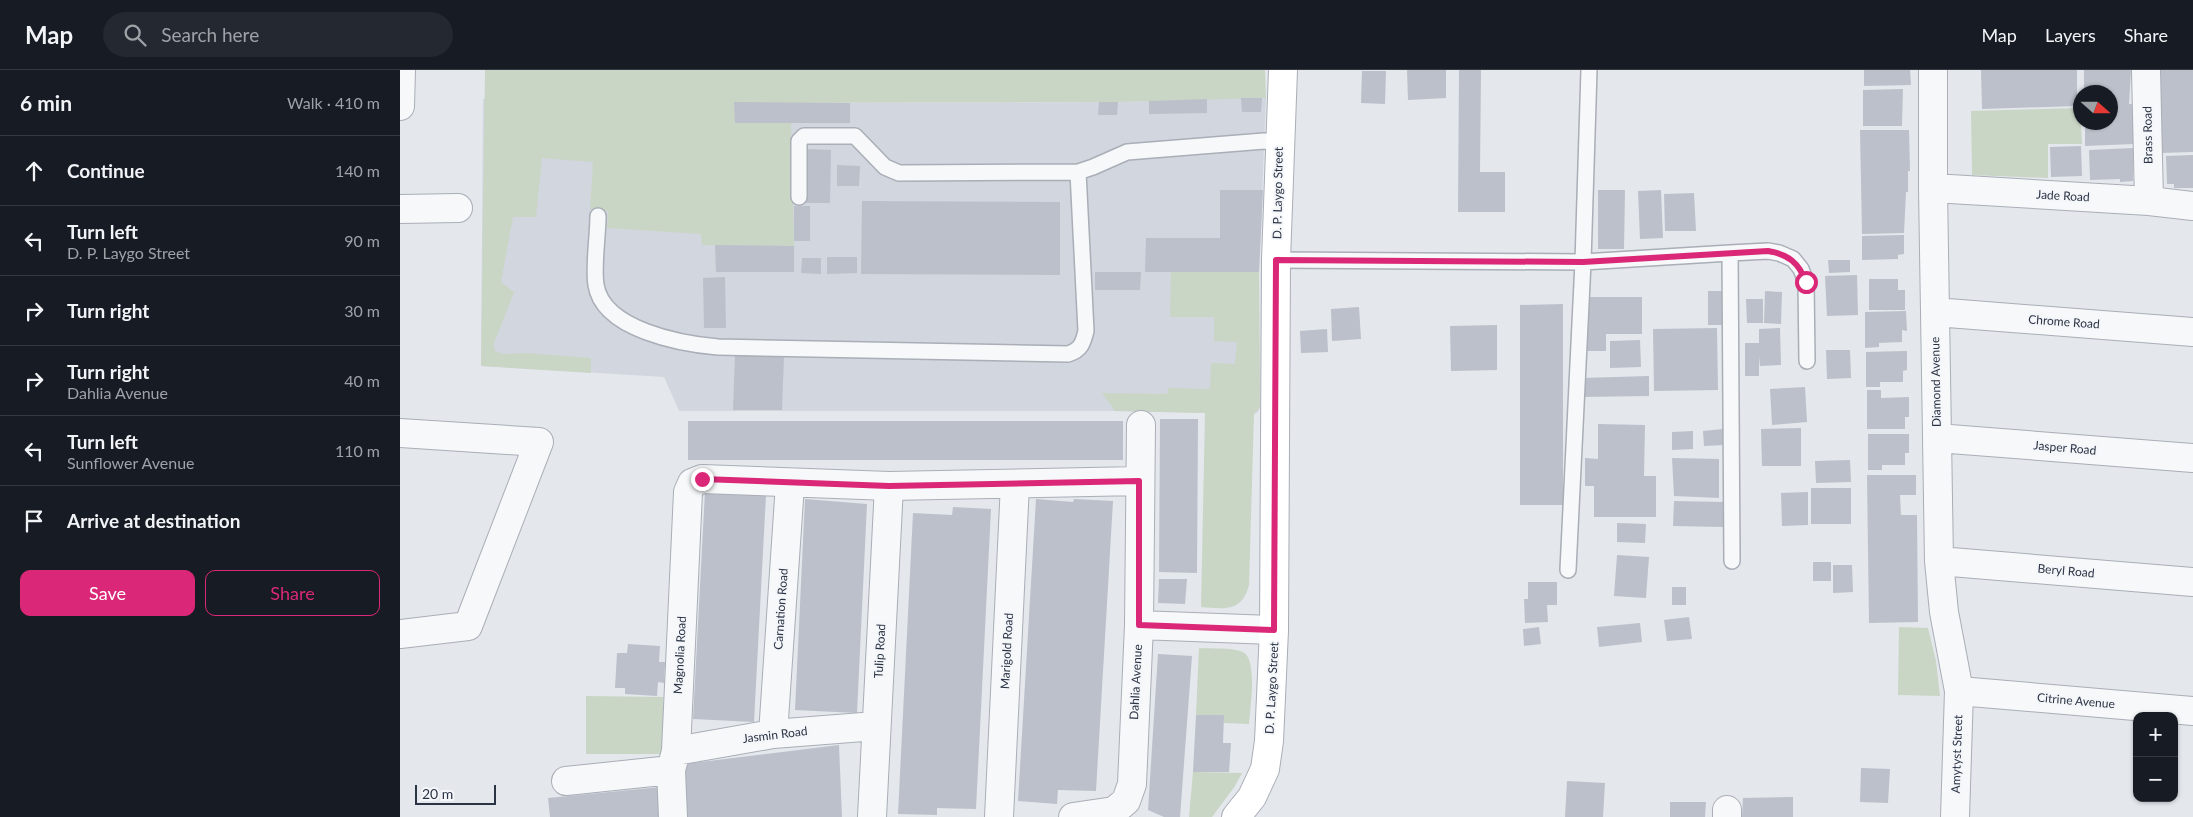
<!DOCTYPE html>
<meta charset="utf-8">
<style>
body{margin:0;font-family:Lato,sans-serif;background:#242831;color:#f1f3f6}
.controls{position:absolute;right:15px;bottom:15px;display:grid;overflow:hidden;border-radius:10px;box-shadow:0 1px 4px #0004}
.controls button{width:45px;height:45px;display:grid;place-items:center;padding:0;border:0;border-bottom:1px solid #363941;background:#171b24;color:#f1f3f6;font:25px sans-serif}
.compass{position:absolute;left:1673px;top:15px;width:45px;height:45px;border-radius:50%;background:#171b24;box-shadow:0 1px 4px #0004;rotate:111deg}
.scale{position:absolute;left:15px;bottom:12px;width:81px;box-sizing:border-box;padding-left:5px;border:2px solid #2b3445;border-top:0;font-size:14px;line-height:18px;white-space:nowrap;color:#2b3445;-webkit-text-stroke:4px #f4f6f9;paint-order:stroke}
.stop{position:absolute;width:15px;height:15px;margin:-11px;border:4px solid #db2777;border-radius:50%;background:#fff}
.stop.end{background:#db2777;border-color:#fff;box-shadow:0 1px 5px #0008}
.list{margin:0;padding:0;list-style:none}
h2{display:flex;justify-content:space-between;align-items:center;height:65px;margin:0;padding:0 20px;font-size:21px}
h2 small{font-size:16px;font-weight:400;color:#9ea1a6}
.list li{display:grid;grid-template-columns:32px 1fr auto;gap:15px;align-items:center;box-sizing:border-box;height:70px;padding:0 20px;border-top:1px solid #363941}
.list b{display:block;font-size:19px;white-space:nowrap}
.list p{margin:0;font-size:16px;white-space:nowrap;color:#9ea1a6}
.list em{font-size:16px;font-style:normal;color:#9ea1a6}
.actions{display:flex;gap:10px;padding:15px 20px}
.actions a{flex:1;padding:11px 0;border:1px solid #db2777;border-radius:10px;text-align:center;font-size:18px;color:#db2777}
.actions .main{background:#db2777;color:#fff}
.icon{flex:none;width:28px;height:28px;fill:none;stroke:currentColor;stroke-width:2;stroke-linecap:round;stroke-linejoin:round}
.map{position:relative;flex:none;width:1793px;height:747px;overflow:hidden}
header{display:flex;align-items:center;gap:30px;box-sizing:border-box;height:70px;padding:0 25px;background:#171b24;border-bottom:1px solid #363941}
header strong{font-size:24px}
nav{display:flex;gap:28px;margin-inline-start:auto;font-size:18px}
.search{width:350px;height:45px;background:#242831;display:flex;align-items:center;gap:12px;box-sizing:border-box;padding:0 18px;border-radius:28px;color:#9ea1a6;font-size:19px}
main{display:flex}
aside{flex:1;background:#171b24}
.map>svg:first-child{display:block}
</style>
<header>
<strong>Map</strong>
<div class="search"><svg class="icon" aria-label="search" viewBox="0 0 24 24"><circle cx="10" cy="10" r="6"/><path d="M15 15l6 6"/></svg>Search here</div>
<nav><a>Map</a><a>Layers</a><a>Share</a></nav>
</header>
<main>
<aside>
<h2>6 min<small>Walk · 410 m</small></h2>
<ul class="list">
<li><svg class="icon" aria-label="ahead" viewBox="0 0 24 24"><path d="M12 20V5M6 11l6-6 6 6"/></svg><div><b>Continue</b></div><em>140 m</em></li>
<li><svg class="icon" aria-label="left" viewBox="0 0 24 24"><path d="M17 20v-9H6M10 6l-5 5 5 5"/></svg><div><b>Turn left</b><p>D. P. Laygo Street</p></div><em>90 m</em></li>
<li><svg class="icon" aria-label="right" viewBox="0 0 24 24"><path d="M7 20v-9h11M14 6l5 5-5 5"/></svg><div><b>Turn right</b></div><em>30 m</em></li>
<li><svg class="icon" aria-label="right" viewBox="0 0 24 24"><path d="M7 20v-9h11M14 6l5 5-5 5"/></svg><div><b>Turn right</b><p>Dahlia Avenue</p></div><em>40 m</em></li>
<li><svg class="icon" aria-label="left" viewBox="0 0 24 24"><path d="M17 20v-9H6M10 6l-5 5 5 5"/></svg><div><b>Turn left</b><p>Sunflower Avenue</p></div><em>110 m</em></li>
<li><svg class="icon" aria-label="arrive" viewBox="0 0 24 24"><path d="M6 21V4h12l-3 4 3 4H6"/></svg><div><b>Arrive at destination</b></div></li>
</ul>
<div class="actions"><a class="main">Save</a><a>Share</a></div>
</aside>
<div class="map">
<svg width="1793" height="747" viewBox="0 0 1793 747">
<rect width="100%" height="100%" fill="#e4e7ec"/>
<path fill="#d2d6de" d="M841,28h25l-7,174 1,135 -2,5 -4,2 -139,-3h-436l-15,-34 -183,-11 2,-267 367,4 268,-1z"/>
<path fill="#c9d6c5" d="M85,0h780l1,28 -148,4 -384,1 1,20h56l3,123 -92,-1 -1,-11 -94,-6 1,-17 -18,-2 3,-47 -51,-4 -6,59h-23l-12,65 13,10 -21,54 3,6 9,2 22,-1 64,5v15l-110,-7z
M1680,38l2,36h-34v34l-76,-3 -1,-64z
M771,202h88l1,135 -6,7 -5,171c-7,27 -24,24 -48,22l4,-194 -90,-2 -13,-18 65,1 1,-6 42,1 1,-26 24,1 2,-22 -23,-1v-24h-44z
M1499,557l29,1 8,33 4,35 -42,-1z
M799,578c13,1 32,-1 44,4 15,8 7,56 6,72l-25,-1 -1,-8h-27z
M186,626l77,1v57h-77z
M793,702l49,1 -7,13 -23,31h-23z"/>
<path fill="#bbc0ca" d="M1007,0h39v28l-38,2z
M1059,0h22l-1,102h25v40h-47z
M1464,0h46l1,15 -47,1z
M1581,0h96v36l-95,3z
M1684,0h47l-2,34h4l1,40 -49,2v-24h25v-30h-26z
M1759,0h34v82l-32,1z
M962,1h24l-1,33 -24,-1z
M1503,19l-1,37h-39v-36z
M841,28h21l-1,14h-19z
M807,29v14l-58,1v-13z
M334,32l116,1v20h-115z
M699,32h19l-1,13h-19z
M1460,60h49l1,41h-2v21h-2l-2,41 -42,1z
M1681,76l1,30 -31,1 -1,-30z
M1733,78v33l-13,1v-3l-30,1 -1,-30z
M405,79l26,1 -1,53h-26z
M1793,85v33h-19v-4h-7l-1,-28z
M437,95l23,1 -1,20h-22z
M820,120h43l-4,82h-114l1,-34h74z
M1198,120h27l-1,59h-26z
M1261,120l2,48 -23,1 -2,-48z
M1294,123l2,38h-31l-1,-37z
M462,131l198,1v73l-199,-1z
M394,136h16v35h-16z
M1504,165v19l-6,1v4l-36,1v-24z
M315,175l79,1v26h-78z
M427,187h30v16l-30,1z
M402,188h19v16l-20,-1z
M1428,190h22v12l-21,1z
M695,202h46l-1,18h-45z
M1457,205l1,40 -31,1 -2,-40z
M325,207l1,51h-22l-1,-50z
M1469,209h29v11h7v20h-36z
M1308,221h14v34h-14z
M1365,221l17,1 -1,32 -17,-1z
M1188,227h54v37h-36v17h-19z
M1346,229h17v24h-16z
M1163,234v201h-43v-200z
M959,237l2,32 -29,2 -1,-32z
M1506,241l1,20 -5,-1v12l-23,1v4l-14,1v-36z
M1097,255v45l-46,1 -1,-45z
M1317,258l1,62 -64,1 -1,-62z
M1380,258l1,37 -21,1 -1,-10v20h-14v-33h14v-14z
M927,259l1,23 -27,1 -1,-22z
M1240,270l1,27 -31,1v-27z
M1426,280h24l1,28 -24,1z
M1507,281v19l-4,1v11h-23v5h-14v-35z
M335,284l49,2 -2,54h-49z
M1249,306v20l-68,1v-19z
M1405,317l2,35 -35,3 -2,-36z
M1467,320h14v8l28,-1v20h-4v12h-38z
M760,349h38l-1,154 -38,-1z
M288,351h435v39h-435z
M1198,354l47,1 -1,51h12v41h-62v-31h-9v-28l13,1z
M1401,358v38h-39l-1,-37z
M1323,359l1,16 -20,1 -1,-15z
M1293,361v18l-21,1v-18z
M1468,364h41v19h-4v12h-23v5h-14z
M1272,388l47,1v39l-45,-2z
M1450,390l1,22 -35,1 -1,-22z
M1467,405h49v20h-16l1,20h16l1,107 -49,1z
M1411,418h40v36h-40z
M305,421l61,4 -12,227 -61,-3z
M1408,422v33l-26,1 -1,-33z
M405,429l62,5 -10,209 -62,-3z
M636,429l37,3 1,-3 39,2 -17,290 -38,-1 -1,14 -39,-3z
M1274,431l50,1 -1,25 -50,-1z
M553,437l38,2 -15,300 -39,-1v7l-39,-1 15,-301 39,2z
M1217,453l29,1 -1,19 -28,-1z
M1217,485l32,2 -3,41 -32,-2z
M1413,492h18v19h-18z
M1433,495h19l1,27 -20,1z
M759,509h28l-2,25 -27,-1z
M1128,512h29v23h-10l1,17 -23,1 -1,-24h4z
M1272,517h14v18h-14z
M1289,547l3,22 -25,2 -3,-21z
M1240,553l2,19 -43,5 -2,-20z
M1139,557l2,17 -17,2 -1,-17z
M228,574l32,2 -1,16h6l-1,21 -6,-1 -1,14 -32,-2v-6h-10l2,-35h10z
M758,584l34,2 -12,161h-16l-16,-7z
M796,645h28l-1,28h8l-2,29h-36z
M439,675l3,72h-155l-3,-53z
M1461,698l29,1 -2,34 -28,-1z
M1167,711l38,2 -2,34h-38z
M261,717l2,30h-113l-2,-19z
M1393,727v20h-51l1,-19z
M1270,732h36l-1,15h-35z"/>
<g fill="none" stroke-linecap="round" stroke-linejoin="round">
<g stroke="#a9aeb7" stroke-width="18">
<path id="service" d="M399,127v-56l5,-5h51l30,31 14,6 179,-1 15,-5 34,-15 137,-11 15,1
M198,146c0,20 -5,50 -2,69 7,45 86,59 122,62l350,7c13,-4 15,-11 18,-23l-8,-159
M1330,183l2,308
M876,190l307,2 147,-9 38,-2 11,2 14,6 8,10 5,13 1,79
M1168,500l15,-308 6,-192"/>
</g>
<g stroke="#a9aeb7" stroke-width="30">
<path id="minor" d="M1533,0v118l6,373 5,51 15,79 -4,126
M1746,0l3,131
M0,36l1,-36
M1533,118l216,13 44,5
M0,139l58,-1
M1535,242l258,20
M0,363l139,9 -71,184 -68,8
M1537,368l256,20
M1539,491l254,21
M739,555l135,5
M1559,621l234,20
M373,664l17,-250
M276,681l97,-17 103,-8
M166,711l105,-11
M1327,740v7
M273,747l-2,-47 5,-19 12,-259 4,-9 10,-4 187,7 250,-5
M472,747l17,-331
M599,747l16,-333
M673,747l41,-6 12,-10 6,-17 7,-159 2,-200"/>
</g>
<g stroke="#a9aeb7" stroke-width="30">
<path id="secondary" d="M836,747l16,-20 13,-28 4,-28 5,-111 2,-370 7,-190"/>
</g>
<use href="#service" stroke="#f7f8fa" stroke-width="15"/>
<use href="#minor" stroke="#f7f8fa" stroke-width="28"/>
<use href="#secondary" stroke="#fff" stroke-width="28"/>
</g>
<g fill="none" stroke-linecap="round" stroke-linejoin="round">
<path stroke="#db2777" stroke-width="6" d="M302,409l187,7 250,-5v144l135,5 2,-370 307,2 185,-11c20,3 31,12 38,31"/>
</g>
<g text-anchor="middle" stroke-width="4" stroke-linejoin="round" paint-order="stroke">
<g font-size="12" fill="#2b3445" stroke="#f4f6f9">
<text transform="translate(1748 65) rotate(-91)" y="4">Brass Road</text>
<text transform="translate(878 123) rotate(-89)" y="4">D. P. Laygo Street</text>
<text transform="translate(1663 126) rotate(3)" y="4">Jade Road</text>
<text transform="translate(1664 252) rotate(4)" y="4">Chrome Road</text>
<text transform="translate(1536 312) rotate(-91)" y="4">Diamond Avenue</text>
<text transform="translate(1665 378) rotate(5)" y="4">Jasper Road</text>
<text transform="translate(1666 501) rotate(5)" y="4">Beryl Road</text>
<text transform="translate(381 539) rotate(-86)" y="4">Carnation Road</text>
<text transform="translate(480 581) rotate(-87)" y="4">Tulip Road</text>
<text transform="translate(607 581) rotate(-87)" y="4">Marigold Road</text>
<text transform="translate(280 585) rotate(-87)" y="4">Magnolia Road</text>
<text transform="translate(736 612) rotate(-87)" y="4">Dahlia Avenue</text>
<text transform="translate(872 618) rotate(-87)" y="4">D. P. Laygo Street</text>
<text transform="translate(1676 631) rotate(5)" y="4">Citrine Avenue</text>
<text transform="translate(375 665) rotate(-7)" y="4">Jasmin Road</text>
<text transform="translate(1557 684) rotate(-88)" y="4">Amytyst Street</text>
</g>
</g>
</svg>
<div class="controls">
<button>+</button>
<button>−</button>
</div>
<svg class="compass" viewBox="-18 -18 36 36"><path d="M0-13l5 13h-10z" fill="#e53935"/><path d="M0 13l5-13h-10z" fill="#9ea1a6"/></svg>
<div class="scale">20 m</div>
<div class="stop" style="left:1406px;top:212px"></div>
<div class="stop end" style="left:302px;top:409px"></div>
</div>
</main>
